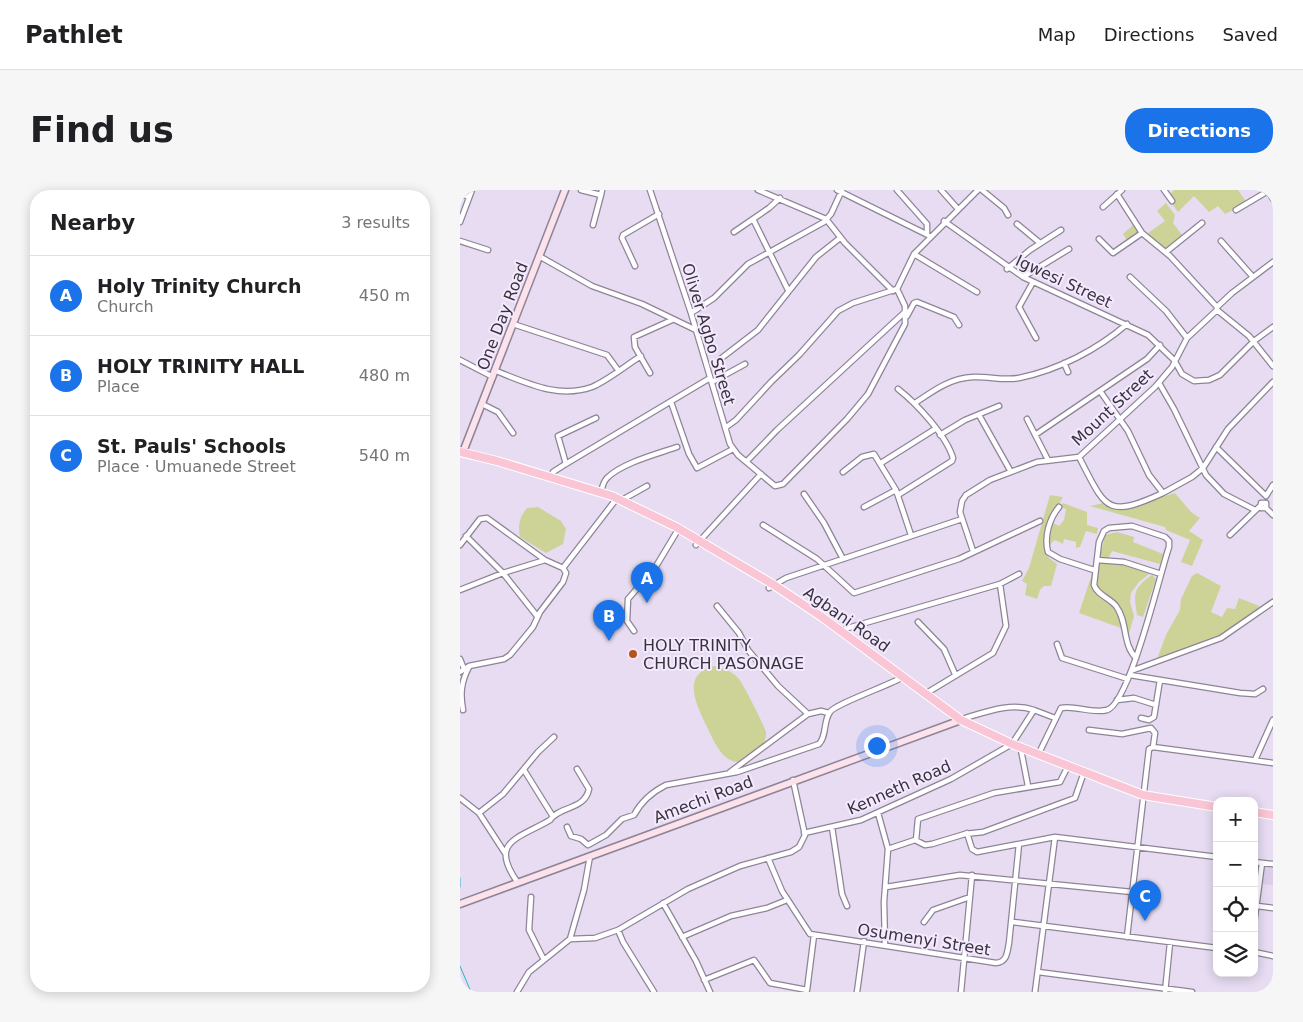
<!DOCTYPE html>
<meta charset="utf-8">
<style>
body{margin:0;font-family:"DejaVu Sans",sans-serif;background:#f6f6f6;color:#202124}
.controls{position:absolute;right:15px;bottom:15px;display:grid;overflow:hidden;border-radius:10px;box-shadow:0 2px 12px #0003}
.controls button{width:45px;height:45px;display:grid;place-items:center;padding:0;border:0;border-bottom:1px solid #e0e0e0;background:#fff;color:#202124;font:25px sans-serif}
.you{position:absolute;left:416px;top:555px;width:18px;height:18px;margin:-12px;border:4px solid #fff;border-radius:50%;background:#1a73e8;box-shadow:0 0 0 8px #1a73e833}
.badge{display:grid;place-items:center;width:32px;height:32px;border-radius:50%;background:#1a73e8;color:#fff;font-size:16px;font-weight:700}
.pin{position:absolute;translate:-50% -41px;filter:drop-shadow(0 1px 2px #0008)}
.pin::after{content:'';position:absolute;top:26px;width:18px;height:15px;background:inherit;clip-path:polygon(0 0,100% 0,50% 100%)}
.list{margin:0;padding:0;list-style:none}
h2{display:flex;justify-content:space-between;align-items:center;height:65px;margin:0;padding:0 20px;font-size:21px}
h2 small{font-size:16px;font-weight:400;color:#757577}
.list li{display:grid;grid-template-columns:32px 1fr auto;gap:15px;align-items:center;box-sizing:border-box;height:80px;padding:0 20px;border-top:1px solid #e0e0e0}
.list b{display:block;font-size:19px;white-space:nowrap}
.list p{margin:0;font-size:16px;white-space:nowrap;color:#757577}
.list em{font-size:16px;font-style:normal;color:#757577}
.icon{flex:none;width:28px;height:28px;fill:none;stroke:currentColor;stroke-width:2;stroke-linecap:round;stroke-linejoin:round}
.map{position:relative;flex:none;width:813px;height:802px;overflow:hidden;border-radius:20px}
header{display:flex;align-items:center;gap:30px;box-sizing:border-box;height:70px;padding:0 25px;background:#fff;border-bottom:1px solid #e0e0e0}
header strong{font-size:24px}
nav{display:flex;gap:28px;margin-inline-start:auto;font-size:18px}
.intro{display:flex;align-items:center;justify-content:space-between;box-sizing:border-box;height:120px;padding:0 30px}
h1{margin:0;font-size:35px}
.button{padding:12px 22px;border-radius:20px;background:#1a73e8;color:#fff;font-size:18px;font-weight:700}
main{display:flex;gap:30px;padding:0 30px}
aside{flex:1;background:#fff;border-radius:20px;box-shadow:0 2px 12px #0003}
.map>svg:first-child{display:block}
</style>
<header>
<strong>Pathlet</strong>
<nav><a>Map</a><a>Directions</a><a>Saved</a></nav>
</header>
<div class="intro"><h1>Find us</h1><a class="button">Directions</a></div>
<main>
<aside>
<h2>Nearby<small>3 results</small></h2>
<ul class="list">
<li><span class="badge">A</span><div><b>Holy Trinity Church</b><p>Church</p></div><em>450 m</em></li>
<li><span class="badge">B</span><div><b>HOLY TRINITY HALL</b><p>Place</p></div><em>480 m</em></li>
<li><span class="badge">C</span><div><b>St. Pauls' Schools</b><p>Place · Umuanede Street</p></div><em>540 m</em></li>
</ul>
</aside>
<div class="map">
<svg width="813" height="802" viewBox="0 0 813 802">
<rect width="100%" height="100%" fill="#e7dcf2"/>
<path fill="#dccee9" d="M803,676l10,1v18l-12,-1z"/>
<path fill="#cdd397" d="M714,0h64l9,13 -22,11 -7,-8 -9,6 -15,-16 -16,16 -6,-8 -1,-11z
M706,13l9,12 -2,8 9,12 -17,14 -17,-16 17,-12 -8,-10z
M674,34l5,9 -11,9 -5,-8z
M715,303l16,19 9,6 -11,13 14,9 -11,26 -11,-4 9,-22 -24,-10 -1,-3 -75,-21 14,-3 10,6 10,-1z
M590,305l13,2c-8,14 -25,39 -17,56 2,5 7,8 11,11l-6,22h-7l-4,4 -3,9 -12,-4 2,-11 -5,-3 7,-13z
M603,313l24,9v13l11,3 -1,6 -11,-3 -6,16 -4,1v-6l-12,-3 -1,5 -8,-4 -7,6 5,-23 6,3 5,-6 2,-11 -5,-2z
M78,317l23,14 5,8 -3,15 -17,9 -26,-16c-2,-12 -1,-19 7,-29z
M657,342l17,5 -1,5 30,12 -3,10 -48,-13 -4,8 -8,-2 5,-22z
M639,372l25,2 25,10 -10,8 -8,11 -1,9 4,14 -7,25 -6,-26 -25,-27v-17z
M737,383l24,13 -10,26 11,5 5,-9 8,1 4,-11 20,8 -1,5 -35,25 -66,23 9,-24 14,-25 1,-11 11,-23z
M632,384l2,15 25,23 2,16 -42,-15z
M692,385l4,4 -13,38 -6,-2c-3,-21 -5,-26 15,-40z
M254,476c10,2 17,5 24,12 4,3 27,49 28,54 1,8 -4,16 -9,20 -6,5 -12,11 -20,10 -17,-2 -24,-24 -31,-37 -10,-21 -25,-51 8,-59z"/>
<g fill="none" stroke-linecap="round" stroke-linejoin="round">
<path stroke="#2db4c2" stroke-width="1" d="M0,688v9
M0,776l11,26"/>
<g stroke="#8e8498" stroke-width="7">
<path id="street" d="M121,0l20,5 1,-5
M190,0l41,123 39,131 8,11 37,31 8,-2 64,-65 21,-25 37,-70v-18l-8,-17
M298,0l68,29 19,24 48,48
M377,0l93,46
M437,0l30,34v10
M481,0l17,19
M522,0l22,18 4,7
M704,0l8,11
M808,0l5,9
M0,4l9,3
M657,4l25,39 28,23 47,51
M643,17l19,-17
M776,20l32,-19
M293,29l35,71
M484,31l79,56 125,58 26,25 8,14 12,7 15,-1 11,-5 34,-34 19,-14
M0,32l12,-32
M557,34l23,19
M133,35l8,-30
M274,42l35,-24 11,-10
M639,49l14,14 29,-20
M0,51l28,9
M761,51l32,36
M706,62l36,-29
M454,64l63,38
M79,66l53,30 50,18 54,26
M175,76l-13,-28 1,-3 36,-21
M547,79l23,-19 31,-20
M563,87l46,-28
M670,87l36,34 21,27
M573,92l-14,25 17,31
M437,99l17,-35 64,-64
M757,120l32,26 24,30
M231,123l23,-15 34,-34 76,-42 7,-8 11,-24
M447,126l7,-13 3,-1 37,15 5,8
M53,134l94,31 11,15
M0,170l33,17
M259,170l39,-30 58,-73 24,-19
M604,173l4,9
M36,181c31,12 62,28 96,16 16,-7 33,-21 49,-31
M190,183l-15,-26 -1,-10 38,-17
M252,192l33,-18
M699,193l15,26 32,66 18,19 31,16
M640,201l28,40 21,44 14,18 29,-16 11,-9 25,-39 45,-47
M211,212l18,52 8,14 36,-19
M455,213c18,-12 35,-25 58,-26 15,-1 30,4 46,1 39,-8 78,-28 108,-54
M22,214l16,8 15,21
M519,225l32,57
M567,229l21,41
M265,238l11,-8 35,-38 28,-27 39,-44 15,-8 44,-14
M480,245l25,-15 34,-14
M575,245l112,-76 13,-14
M756,257l50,49
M619,267c27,52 27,62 84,36
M287,271l30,-31 129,-119
M421,273l54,-34
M106,274l-8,-28 38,-18
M383,282l19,-15 12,-3 22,36 15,45
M91,287l2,-5 11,-7 146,-87
M141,303c1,-6 2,-11 6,-15 15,-15 50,-24 70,-31
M344,304l20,29 19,36
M438,305l54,-34 1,-3c-7,-23 -36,-54 -55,-69
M806,306l7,-11
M162,310l25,-14
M404,317l32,-17
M599,317c-10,12 -15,30 -11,45l12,7 34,11
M806,318h-5v-5h5v5l7,7
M303,335l54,34 37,34 105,-34 81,-38
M770,345l30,-29
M6,346l37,37 34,43
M0,355l20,-26 7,-1 58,42 18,8
M236,355l65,-71
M513,361l-13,-39 2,-11 4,-6 24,-15 47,-18 42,-5 76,-70 17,-20 15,-29 30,-28v-3l15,-14 41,-31
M637,370l27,2 37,12
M103,378l51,-66
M309,398l17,-10 176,-59
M0,400l43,-17 42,-13
M257,416l22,27 9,17 30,36 30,28
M458,432l26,27 11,25
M381,440l159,-46 19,-10
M174,441l-7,-10 1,-22 27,-31 21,-35
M597,454l5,14 66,21
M0,469l4,10
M671,481l90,-33 52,-36
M0,482l9,-6 35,-7 6,-4 23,-28 7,-15 23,-30 3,-9 -3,-5
M670,485l110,18 15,1 8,-5
M465,504l68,-41 13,-27 -6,-42
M657,510l17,-2 22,7
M3,520c-3,-16 -2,-28 6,-43
M681,528l8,2 5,-3 6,-37
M502,529c24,-7 47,-17 72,-9
M629,540l33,4 29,-6 4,5 -2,14
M561,560l7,36
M579,563l22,-45c14,-3 31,6 46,2 23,-7 53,-137 62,-163v-6l-4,-4 -33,-11 -23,2 -5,3 -5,11 -5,43c3,10 16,13 22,21 12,16 6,38 20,52
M795,570l18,-40
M64,580l28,45
M270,582l78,-58 13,-3 8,2
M0,608l19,15
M418,623l10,36 -4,53 1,43
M107,637l4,9 10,3 7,6 18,-10 16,-16 12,-4c7,-13 18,-23 32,-30l71,-13 82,-28c8,-8 4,-23 11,-32 5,-8 60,-27 73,-35
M372,637l10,67 5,12
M344,643l57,-13 90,-41 61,-35 22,-34 21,8
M507,643l5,16 5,3 78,-15 162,20
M456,650l2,-21 76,-26 66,-11 6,-12
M428,659l27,-9 10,5 7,-1 33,-10 18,-2 92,-34 8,-23
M45,663l-26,-40 24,-19 35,-42 16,-15
M308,668l14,33 28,43 186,29c11,-1 11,-10 13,-20l10,-99
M794,672l19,2
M58,693c-30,-42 0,-44 32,-63 9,-14 35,-10 39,-31l-12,-20
M426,697l74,-12 172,17
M71,707l-2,33 15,30
M203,713l33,58 14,31
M797,716l16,2
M464,732l9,-12 37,-13
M553,732l204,26
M794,734l8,-61
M158,740l5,12 31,50
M222,747l49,-21 36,-8 20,-8
M667,747l22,-188 4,-2 120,16
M110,749l14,-49 6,-34
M794,762l19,4
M578,782l154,20
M244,790l50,-20 16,23 37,7
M347,800l7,-55
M57,802l12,-20 41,-33 25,-1 23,-8 70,-41 52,-23 51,-14 8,-5 6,-12 -12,-55
M397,802l7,-51
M501,802l11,-117
M575,802l20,-155
M705,802l5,-49"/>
</g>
<g stroke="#8e8498" stroke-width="9">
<path id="secondary" d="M3,262l102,-262
M0,714l501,-184"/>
</g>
<g stroke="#fff" stroke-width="10">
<path id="primary" d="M0,262l37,9 115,35 64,31 98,58 48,32 139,103 51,24 131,51 74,12
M794,622l19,3"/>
</g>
<use href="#street" stroke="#fff" stroke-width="4.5"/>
<use href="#secondary" stroke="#fce2ea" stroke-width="6"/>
<use href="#primary" stroke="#fac5d4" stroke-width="8"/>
</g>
<circle fill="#b7541b" stroke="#f4e9ff" stroke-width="2" cx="173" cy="464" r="5"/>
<g text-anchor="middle" stroke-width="4" stroke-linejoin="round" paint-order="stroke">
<g font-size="16" fill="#38343c" stroke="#f4e9ff">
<text transform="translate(604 91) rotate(25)" y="6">Igwesi Street</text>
<text transform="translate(42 126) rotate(-69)" y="6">One Day Road</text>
<text transform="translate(249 144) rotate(73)" y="6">Oliver Agbo Street</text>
<text transform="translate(652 217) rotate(-43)" y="6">Mount Street</text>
<text transform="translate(387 429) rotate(35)" y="6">Agbani Road</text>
<text transform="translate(439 597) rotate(-24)" y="6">Kenneth Road</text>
<text transform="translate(243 609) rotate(-21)" y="6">Amechi Road</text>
<text transform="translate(464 749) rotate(9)" y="6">Osumenyi Street</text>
</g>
<g font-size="16" fill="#38343c" stroke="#f4e9ff" text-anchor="start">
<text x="183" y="461">HOLY TRINITY<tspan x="183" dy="18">CHURCH PASONAGE</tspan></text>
</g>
</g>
</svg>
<div class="controls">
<button>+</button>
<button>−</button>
<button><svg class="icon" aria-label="locate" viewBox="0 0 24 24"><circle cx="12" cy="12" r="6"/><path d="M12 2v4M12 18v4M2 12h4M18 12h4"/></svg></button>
<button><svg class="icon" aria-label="layers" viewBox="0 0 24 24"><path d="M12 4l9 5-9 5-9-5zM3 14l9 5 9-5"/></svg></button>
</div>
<div class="you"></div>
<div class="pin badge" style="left:187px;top:413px">A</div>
<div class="pin badge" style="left:149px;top:451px">B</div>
<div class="pin badge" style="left:685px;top:731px">C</div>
</div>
</main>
